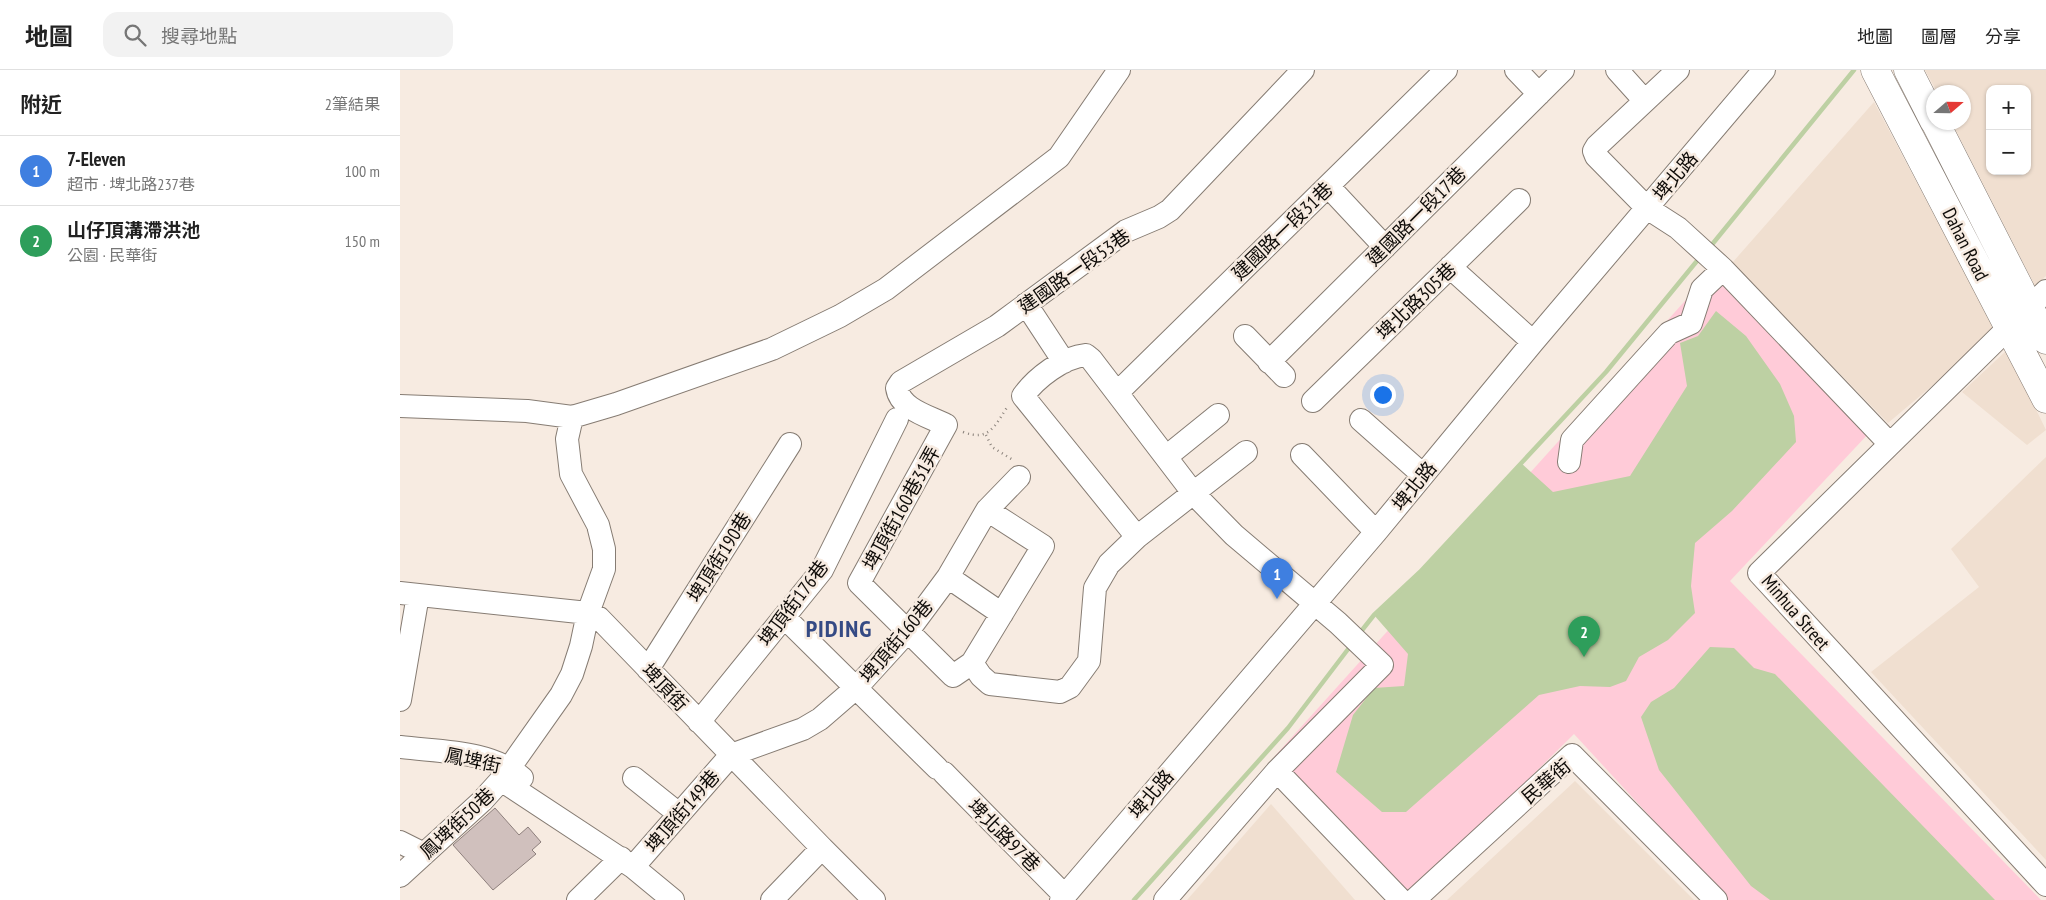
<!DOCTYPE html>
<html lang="zh-TW">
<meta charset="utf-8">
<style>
body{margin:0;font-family:"PT Sans Narrow","Noto Sans TC",sans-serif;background:#f2f2f2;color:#222}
.controls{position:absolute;right:15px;top:15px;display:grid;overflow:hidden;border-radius:10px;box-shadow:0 1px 4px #0004}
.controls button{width:45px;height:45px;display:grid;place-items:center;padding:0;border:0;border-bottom:1px solid #e0e0e0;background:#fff;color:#222;font:25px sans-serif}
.compass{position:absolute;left:1526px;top:15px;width:45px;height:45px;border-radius:50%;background:#fff;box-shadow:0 1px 4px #0004;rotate:70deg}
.you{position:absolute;left:982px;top:324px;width:18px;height:18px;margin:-12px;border:4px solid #fff;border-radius:50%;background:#1a73e8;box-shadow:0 0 0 8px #1a73e833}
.badge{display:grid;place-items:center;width:32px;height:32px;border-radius:50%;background:#2d4cbc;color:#fff;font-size:16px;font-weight:700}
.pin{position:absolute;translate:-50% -41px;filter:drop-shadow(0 1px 2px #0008)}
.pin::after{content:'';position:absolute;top:26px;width:18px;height:15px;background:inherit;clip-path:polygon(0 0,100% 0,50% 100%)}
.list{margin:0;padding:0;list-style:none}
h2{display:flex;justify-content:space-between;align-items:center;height:65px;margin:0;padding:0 20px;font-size:21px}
h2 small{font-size:16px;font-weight:400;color:#767676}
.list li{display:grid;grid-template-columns:32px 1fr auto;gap:15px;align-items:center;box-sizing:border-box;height:70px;padding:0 20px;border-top:1px solid #e0e0e0}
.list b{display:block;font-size:19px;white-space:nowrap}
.list p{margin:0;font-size:16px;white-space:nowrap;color:#767676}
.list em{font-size:16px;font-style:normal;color:#767676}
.icon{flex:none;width:28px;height:28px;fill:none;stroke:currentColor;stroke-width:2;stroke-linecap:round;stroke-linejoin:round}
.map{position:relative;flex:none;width:1646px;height:830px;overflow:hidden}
header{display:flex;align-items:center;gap:30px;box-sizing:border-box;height:70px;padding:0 25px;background:#fff;border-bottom:1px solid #e0e0e0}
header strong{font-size:24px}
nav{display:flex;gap:28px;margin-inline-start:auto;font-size:18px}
.search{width:350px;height:45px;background:#f2f2f2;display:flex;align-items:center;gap:12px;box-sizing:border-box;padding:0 18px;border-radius:15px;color:#767676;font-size:19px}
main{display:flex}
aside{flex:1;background:#fff}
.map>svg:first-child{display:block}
</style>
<header>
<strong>地圖</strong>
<div class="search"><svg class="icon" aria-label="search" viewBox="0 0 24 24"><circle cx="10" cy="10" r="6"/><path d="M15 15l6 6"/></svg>搜尋地點</div>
<nav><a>地圖</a><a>圖層</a><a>分享</a></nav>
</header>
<main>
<aside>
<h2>附近<small>2筆結果</small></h2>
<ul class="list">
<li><span class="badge" style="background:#3f7fe0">1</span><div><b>7-Eleven</b><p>超市 · 埤北路237巷</p></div><em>100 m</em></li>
<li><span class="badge" style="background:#2e9e5b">2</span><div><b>山仔頂溝滯洪池</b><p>公園 · 民華街</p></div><em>150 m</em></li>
</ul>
</aside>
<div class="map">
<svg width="1646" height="830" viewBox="0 0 1646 830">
<rect width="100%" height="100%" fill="#f7ebe1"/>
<path fill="#f0dfd0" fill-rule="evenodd" d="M1525,0h121v206l-11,10 -83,-163 12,-1v-30h-27zM1590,19h37v82h-37z
M1474,32l122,230 -108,91 -156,-160z
M1607,280l39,80 -19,15 -65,-53z
M1646,387v403l-175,-188 108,-85 -28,-38z
M1175,711l119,119h-247z
M871,734l84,96h-168z"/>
<path fill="#ffcbd8" d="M1311,202l159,160 -140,149 311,319h-314l-153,-166 -165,163 -135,-140z"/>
<path fill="#bdd0a3" d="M1316,241l30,25 34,48 14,32 2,26 -64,69 -37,32 -4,43 4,27 -27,27 -29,17 -13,24 -16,6 -30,-1 -41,9 -133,117h-24l-46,-40 17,-57 21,-27 30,-2 4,-32 -34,-39 46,-43 101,-109 32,29 77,-16 57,-90 -7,-43 18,-7z
M1310,577l24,1 20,20 21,6 220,226h-225l-19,-14 -92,-116 -18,-53 10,-15 23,-14z"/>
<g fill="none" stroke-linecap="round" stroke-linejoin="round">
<path stroke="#bdd0a3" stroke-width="4.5" d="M1310,177l144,-177
M959,564l15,-19 46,-43 186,-200 95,-116
M734,830l154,-172 64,-84"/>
</g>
<path fill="#d0c0bd" stroke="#8d7f7c" d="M95,738l24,27 9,-8 13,15 -9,8 4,4 -43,36 -40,-45z"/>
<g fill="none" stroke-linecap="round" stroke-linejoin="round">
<g stroke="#867c73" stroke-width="24">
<path id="minor" d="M1116,0l23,24
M1217,0l27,30
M1278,0l-81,76 -3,5 2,5 51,52 31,20 45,41
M928,116l57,61
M1050,197l83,75
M1646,221l-287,282 287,312
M626,234l38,58
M845,266l39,40
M869,292l294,-292
M717,323l329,-323
M913,331l206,-201
M0,336l127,5 45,6 44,-13 156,-55 68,-33 46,-27 173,-132 60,-87
M961,350l62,55
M902,385l74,77
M766,387l52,-42
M1169,392l3,-22 97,-107 22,-10 11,-34 21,-20 167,175
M587,440l56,36 -71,117 -19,13 -94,-93 87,-158c-18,-9 -46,-16 -49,-37l4,-6 96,-56 129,-95 33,-14 11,-7 133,-140
M737,467l-114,-141c13,-18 40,-39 63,-41l5,4 103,135 40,41 104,88 44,42 -105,106 -112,129
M548,507l54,37
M0,523l188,20 11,5 223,230 -50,52
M384,547l153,151
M572,593l9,13 9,8 70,8 10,-5 19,-26 6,-73 14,-24 28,-27 109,-85
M248,599l142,-225
M0,630l18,-105
M299,652l123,-152 75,-151
M0,677c39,5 91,3 122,31
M877,701l124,129
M544,703l121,123
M234,708l45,36
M101,710l132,87 40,33
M0,772l24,12
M422,778l52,52
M233,797l98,-112 72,-26 17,-10 37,-32 51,-56 40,-54 39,-67 32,-33
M0,806l82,-75 19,-21 60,-85 11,-21 9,-28 7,-33 16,-44v-20l-6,-24 -27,-51 -4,-35 5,-22
M178,830l43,-42
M661,830l315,-368 157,-190 231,-272
M1014,830l158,-145 144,145"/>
</g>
<g stroke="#867c73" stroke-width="29">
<path id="major" d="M1475,0l171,329
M1508,0l26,51
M1535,52l111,218"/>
</g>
<path stroke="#8b837c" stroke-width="2.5" stroke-dasharray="1 4" stroke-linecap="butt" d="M563,362c27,10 32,-7 45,-26
M586,365l6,12 21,13"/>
<use href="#minor" stroke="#fff" stroke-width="22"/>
<use href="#major" stroke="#fff" stroke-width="28"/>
</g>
<g text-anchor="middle" stroke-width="5" stroke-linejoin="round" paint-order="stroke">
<g font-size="19" fill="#0f0c09" stroke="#f7ebe1">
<text transform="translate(1275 106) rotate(-50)" y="7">埤北路</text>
<text transform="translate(1016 146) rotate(-45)" y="7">建國路一段17巷</text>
<text transform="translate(882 161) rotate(-44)" y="7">建國路一段31巷</text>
<text transform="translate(1566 174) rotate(63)" y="7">Dahan Road</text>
<text transform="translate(674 201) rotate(-35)" y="7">建國路一段53巷</text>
<text transform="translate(1016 231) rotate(-44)" y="7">埤北路305巷</text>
<text transform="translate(1014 416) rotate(-51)" y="7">埤北路</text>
<text transform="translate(501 438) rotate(-61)" y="7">埤頂街160巷31弄</text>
<text transform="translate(319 487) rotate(-58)" y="7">埤頂街190巷</text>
<text transform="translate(393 533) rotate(-53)" y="7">埤頂街176巷</text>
<text transform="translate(1396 542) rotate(49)" y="7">Minhua Street</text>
<text transform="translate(496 571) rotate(-50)" y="7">埤頂街160巷</text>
<text transform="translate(265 617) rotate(46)" y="7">埤頂街</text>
<text transform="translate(73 690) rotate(12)" y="7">鳳埤街</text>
<text transform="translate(1146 711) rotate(-40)" y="7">民華街</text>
<text transform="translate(751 724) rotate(-50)" y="7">埤北路</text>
<text transform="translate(282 741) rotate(-49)" y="7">埤頂街149巷</text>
<text transform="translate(57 753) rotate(-43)" y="7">鳳埤街50巷</text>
<text transform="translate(604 765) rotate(45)" y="7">埤北路97巷</text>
</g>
<g font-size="24" font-weight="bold" letter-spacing="1" fill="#354a84" stroke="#f7ebe1">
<text x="439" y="567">PIDING</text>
</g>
</g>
</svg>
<div class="controls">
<button>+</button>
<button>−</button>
</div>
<svg class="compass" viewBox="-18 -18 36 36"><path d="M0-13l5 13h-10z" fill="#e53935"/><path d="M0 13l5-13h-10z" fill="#767676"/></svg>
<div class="you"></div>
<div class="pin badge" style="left:877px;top:529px;background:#3f7fe0">1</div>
<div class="pin badge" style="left:1184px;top:587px;background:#2e9e5b">2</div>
</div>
</main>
